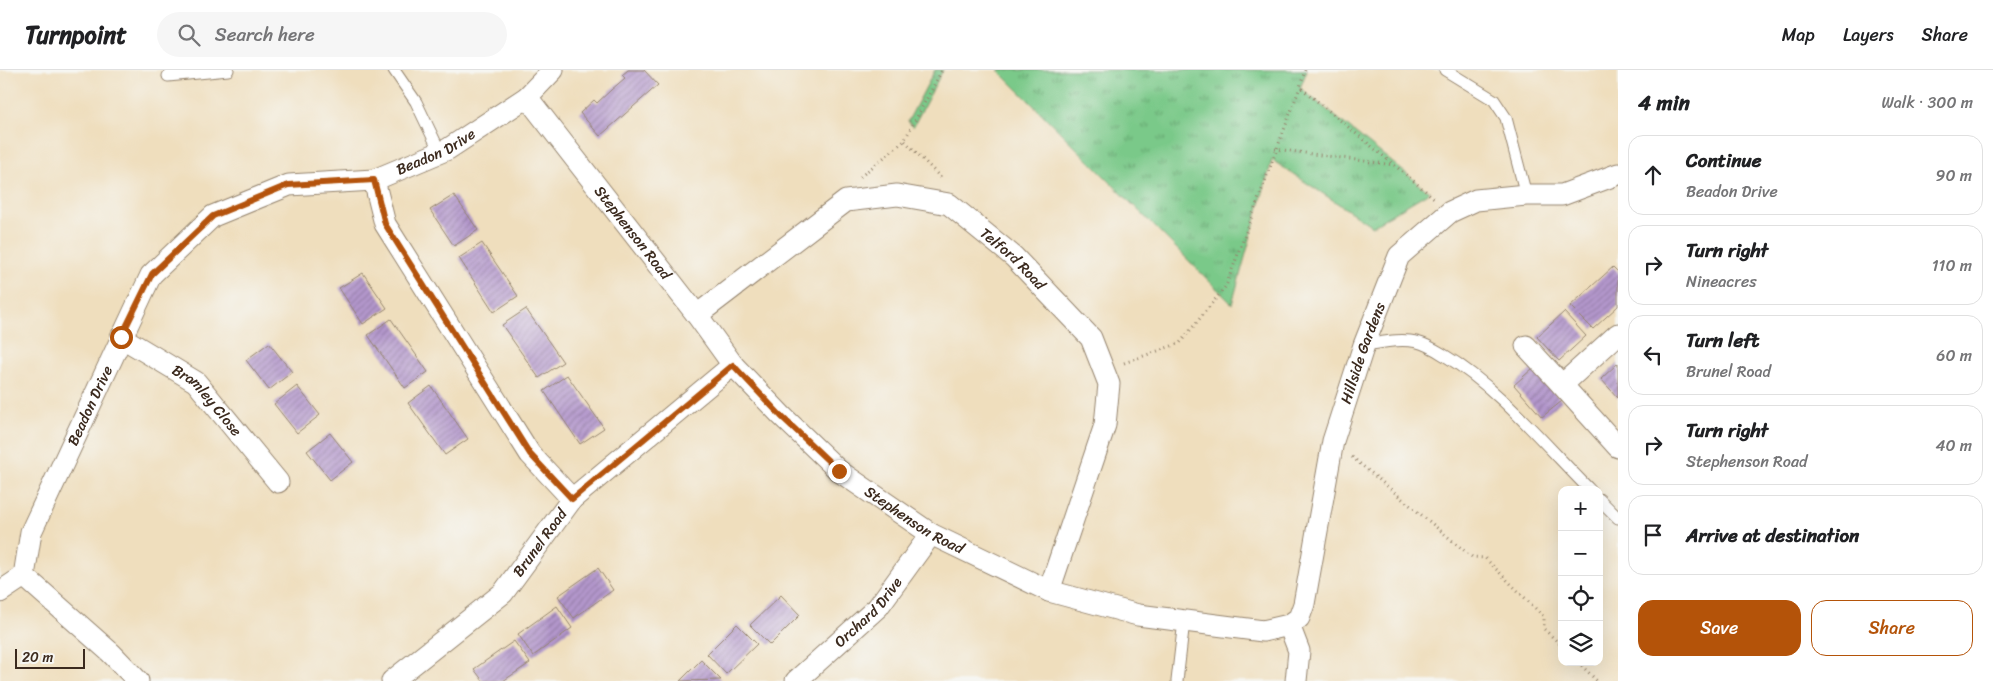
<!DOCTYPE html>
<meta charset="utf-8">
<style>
body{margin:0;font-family:Sriracha,sans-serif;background:#f6f6f6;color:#202124}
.controls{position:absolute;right:15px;bottom:15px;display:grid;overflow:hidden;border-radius:10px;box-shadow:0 5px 20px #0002}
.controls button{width:45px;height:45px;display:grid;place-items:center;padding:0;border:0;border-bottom:1px solid #e0e0e0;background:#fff;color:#202124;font:25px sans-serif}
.scale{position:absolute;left:15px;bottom:12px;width:70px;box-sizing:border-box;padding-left:5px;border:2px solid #3b2a1e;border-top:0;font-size:14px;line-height:18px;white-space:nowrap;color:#3b2a1e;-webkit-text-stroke:4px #f6f6f2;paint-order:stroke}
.stop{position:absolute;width:15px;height:15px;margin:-11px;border:4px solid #b45309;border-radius:50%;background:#fff}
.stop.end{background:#b45309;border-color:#fff;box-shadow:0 1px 5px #0008}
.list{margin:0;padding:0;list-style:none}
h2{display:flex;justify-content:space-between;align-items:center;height:65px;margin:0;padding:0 20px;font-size:21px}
h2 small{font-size:16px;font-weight:400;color:#757577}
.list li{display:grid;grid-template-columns:32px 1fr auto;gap:15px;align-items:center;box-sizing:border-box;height:80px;margin:0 10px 10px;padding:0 10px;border:1px solid #e0e0e0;border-radius:15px}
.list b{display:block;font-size:19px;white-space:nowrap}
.list p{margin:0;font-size:16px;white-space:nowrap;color:#757577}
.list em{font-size:16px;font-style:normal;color:#757577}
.actions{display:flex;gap:10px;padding:15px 20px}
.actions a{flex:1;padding:11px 0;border:1px solid #b45309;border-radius:15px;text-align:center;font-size:18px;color:#b45309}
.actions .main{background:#b45309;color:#fff}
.icon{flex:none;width:28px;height:28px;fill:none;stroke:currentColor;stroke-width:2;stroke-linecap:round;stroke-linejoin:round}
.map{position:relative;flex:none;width:1618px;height:611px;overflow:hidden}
header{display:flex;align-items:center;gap:30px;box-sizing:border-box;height:70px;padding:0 25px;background:#fff;border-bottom:1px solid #e0e0e0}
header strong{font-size:24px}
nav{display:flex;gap:28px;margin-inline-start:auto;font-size:18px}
.search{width:350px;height:45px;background:#f6f6f6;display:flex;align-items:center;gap:12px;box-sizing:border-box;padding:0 18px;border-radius:28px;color:#757577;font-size:19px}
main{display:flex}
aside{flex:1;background:#fff}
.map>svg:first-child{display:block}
</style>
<header>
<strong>Turnpoint</strong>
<div class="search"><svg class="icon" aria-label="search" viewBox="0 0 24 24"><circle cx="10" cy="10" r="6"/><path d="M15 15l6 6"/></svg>Search here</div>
<nav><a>Map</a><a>Layers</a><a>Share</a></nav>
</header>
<main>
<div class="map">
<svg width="1618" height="611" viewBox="0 0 1618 611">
<defs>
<pattern id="park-tufts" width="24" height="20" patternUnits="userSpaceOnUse" patternTransform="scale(1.25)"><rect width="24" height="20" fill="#7ac989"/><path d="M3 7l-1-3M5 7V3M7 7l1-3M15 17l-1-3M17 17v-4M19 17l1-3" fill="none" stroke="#65a36f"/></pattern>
<pattern id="building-hatch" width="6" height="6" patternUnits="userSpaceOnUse" patternTransform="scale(1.25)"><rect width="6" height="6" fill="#b397cc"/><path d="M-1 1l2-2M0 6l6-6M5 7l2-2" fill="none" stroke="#937ba5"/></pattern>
</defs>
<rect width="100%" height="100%" fill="#f6f6f2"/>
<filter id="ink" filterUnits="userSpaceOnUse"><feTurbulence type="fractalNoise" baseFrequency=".02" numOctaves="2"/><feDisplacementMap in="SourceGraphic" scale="10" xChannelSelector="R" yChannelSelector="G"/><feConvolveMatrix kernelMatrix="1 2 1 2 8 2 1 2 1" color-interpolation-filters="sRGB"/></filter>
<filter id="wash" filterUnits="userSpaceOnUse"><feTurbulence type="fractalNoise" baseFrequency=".0096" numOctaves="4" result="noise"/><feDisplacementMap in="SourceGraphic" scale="20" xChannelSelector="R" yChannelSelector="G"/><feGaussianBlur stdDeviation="1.12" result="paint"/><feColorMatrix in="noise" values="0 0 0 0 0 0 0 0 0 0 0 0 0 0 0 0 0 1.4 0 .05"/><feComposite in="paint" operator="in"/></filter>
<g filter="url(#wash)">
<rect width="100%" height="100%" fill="#efdebd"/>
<path fill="url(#park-tufts)" stroke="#5a7a54" d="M935,0h8l-30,57 -5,-6z
M998,0h309l-7,18 129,104 -57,34 -100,-66 -40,144z"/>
<g id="blocks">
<path fill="url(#building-hatch)" d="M628,0h16l14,15 -58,51 -20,-23 14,-13 3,3 14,-13 14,-12 -3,-3z
M454,125l24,35 -24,16 -24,-36z
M482,173l36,53 -24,16 -35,-54z
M1613,197l5,5v34l-25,23 -23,-23z
M363,203l24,35 -24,16 -24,-36z
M526,239l37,53 -24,16 -37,-53z
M1564,242l22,24 -27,25 -22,-24z
M391,249l37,53 -23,16 -37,-53z
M269,273l23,29 -23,18 -23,-30z
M1618,293v35l-17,-19z
M1533,298l29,33 -20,16 -28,-32z
M567,305l37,53 -24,16 -36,-53z
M297,316l23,29 -23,18 -23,-29z
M431,316l37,53 -23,16 -37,-52z
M330,363l23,29 -23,18 -23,-29z
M598,498l15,22 -39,28 -16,-22z
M781,525l19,20 -30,30 -20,-20z
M557,536l15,22 -39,28 -15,-22z
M737,554l20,20 -31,30 -19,-20z
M514,571l16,22 -27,18h-20l-9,-12z
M701,590l20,20 -41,1z"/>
</g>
</g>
<g filter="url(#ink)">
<use href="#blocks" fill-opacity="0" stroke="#95846e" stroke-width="1"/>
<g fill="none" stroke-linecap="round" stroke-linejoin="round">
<g stroke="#95846e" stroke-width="13">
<path id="service" d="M394,0l22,32 24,50
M1445,0l49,30 12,18 20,77
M168,6l60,-6
M1364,275c17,-2 35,-7 53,-3 9,2 19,8 27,13 54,32 101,90 146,135
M1599,429l19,19
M1177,611l7,-60"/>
</g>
<g stroke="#95846e" stroke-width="23">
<g id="minor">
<path id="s1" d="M527,27l170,218 36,50 48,50 58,56 92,63 118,57 89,24 125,16 26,-6 10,-7 5,-14 29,-163 31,-96 35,-89 51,-44 26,-12 50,-5h36l56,-21"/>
<path d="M374,110l11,44 145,230 42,45"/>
<path id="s2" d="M697,245l149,-114 51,-6 52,9 65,53 77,81 18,46 -4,41 -56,166"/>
<path d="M1618,264l-56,51 56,62"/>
<path id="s3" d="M121,267l75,45 82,100"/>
<path d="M1526,276l36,39"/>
<path d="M0,522l24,-16"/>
<path d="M1289,555l10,26 -3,30"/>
<path id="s4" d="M138,611l-27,-28 -87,-77 7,-44 120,-257 62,-59 76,-31 85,-5 74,-31 79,-52 26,-27"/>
<path id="s5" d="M392,611l111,-88 69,-94 161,-134"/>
<path id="s6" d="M796,611l82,-74 53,-73"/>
</g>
</g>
<path stroke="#95846e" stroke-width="3" stroke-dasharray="1 4" stroke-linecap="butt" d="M1305,0l-5,17 134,111
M905,71l37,38
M1275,79l119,16
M860,107l44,-36 38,-71
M1124,293l56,-20 46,-57 74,-199
M1352,387l120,100 13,1 59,59v12l18,17
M1578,592l19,19"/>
<use href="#service" stroke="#fff" stroke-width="11"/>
<use href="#minor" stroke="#fff" stroke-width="21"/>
</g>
</g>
<g fill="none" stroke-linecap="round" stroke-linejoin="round" filter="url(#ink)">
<path stroke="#b45309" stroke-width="6" d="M121,267l31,-63 61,-58 75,-31 86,-5 11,44 145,230 42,45 161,-134 48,51 58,55"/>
</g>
<g text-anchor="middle" stroke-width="5" stroke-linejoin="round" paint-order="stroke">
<g font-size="15" fill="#3b2a1e" stroke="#f6f6f2">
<text dy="5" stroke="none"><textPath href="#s4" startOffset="804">Beadon Drive</textPath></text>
<text dy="5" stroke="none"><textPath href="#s1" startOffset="172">Stephenson Road</textPath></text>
<text dy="5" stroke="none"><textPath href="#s2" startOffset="376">Telford Road</textPath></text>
<text dy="5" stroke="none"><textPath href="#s1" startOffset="1261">Hillside Gardens</textPath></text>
<text dy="5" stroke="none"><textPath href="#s3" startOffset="108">Bramley Close</textPath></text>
<text dy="5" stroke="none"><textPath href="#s4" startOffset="339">Beadon Drive</textPath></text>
<text dy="5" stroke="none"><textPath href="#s1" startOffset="578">Stephenson Road</textPath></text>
<text dy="5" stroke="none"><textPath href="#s5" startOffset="204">Brunel Road</textPath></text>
<text dy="5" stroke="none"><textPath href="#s6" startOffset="100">Orchard Drive</textPath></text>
</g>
</g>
</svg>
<div class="controls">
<button>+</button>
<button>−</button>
<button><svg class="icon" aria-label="locate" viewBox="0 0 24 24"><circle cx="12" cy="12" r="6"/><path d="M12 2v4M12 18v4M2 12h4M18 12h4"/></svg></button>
<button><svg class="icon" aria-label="layers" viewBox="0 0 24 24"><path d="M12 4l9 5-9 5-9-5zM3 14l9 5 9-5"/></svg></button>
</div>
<div class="scale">20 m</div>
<div class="stop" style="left:121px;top:267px"></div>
<div class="stop end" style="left:839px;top:401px"></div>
</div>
<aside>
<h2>4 min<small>Walk · 300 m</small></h2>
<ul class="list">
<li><svg class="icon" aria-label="ahead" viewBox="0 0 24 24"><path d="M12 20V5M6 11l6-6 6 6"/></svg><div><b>Continue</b><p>Beadon Drive</p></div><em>90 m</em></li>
<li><svg class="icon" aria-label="right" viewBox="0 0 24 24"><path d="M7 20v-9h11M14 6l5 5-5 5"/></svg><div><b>Turn right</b><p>Nineacres</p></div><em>110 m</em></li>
<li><svg class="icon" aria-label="left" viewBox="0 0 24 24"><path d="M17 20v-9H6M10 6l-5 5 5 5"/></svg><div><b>Turn left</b><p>Brunel Road</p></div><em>60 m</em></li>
<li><svg class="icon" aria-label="right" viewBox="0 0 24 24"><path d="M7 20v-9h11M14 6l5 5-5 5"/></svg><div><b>Turn right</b><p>Stephenson Road</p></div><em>40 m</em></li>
<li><svg class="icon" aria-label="arrive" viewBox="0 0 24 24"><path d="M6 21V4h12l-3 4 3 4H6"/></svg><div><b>Arrive at destination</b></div></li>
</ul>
<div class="actions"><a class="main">Save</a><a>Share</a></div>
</aside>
</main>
